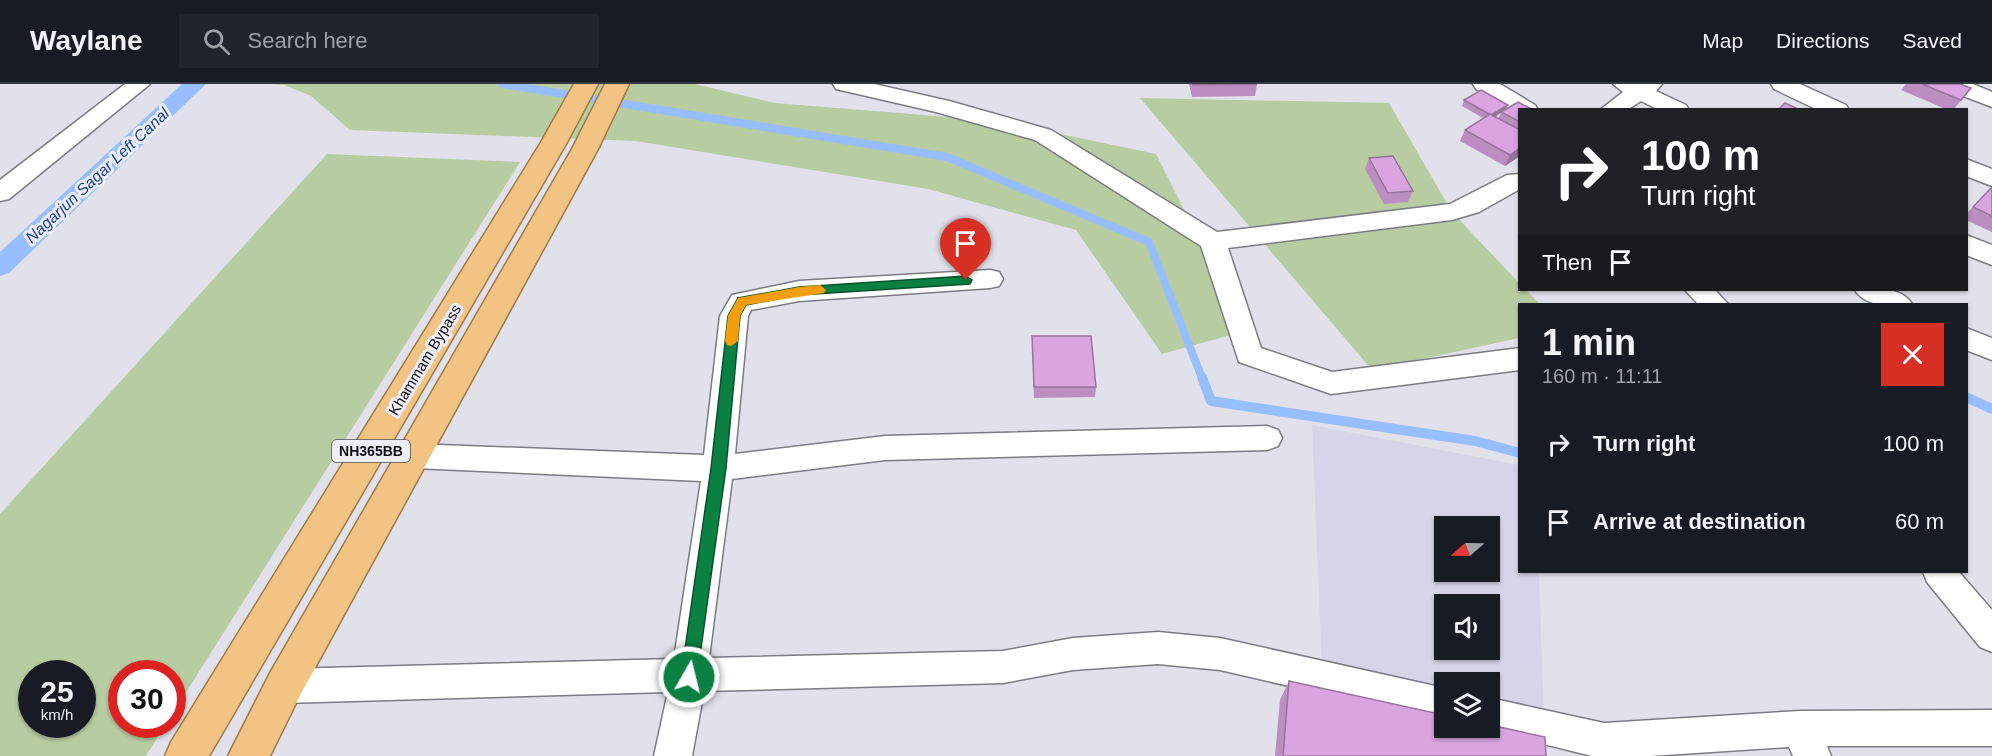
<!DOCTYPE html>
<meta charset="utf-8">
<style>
body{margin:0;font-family:Helvetica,sans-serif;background:#20242c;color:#f1f3f6;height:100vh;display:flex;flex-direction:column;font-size:22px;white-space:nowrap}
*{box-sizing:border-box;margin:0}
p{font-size:20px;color:#9ea1a6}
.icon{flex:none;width:33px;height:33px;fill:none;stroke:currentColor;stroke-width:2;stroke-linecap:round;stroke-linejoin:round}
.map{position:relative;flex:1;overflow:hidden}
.panel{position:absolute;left:1518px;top:219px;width:450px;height:270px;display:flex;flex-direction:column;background:#171b24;border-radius:0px;box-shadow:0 2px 4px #0004}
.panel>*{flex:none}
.top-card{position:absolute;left:1518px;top:24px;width:450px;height:183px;border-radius:0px;box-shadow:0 2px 4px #0004;background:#202124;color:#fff;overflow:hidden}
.needle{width:39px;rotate:250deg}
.tools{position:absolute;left:1434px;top:432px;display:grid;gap:12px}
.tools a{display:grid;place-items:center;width:66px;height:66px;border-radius:0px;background:#171b24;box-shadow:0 2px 4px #0004;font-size:30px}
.speed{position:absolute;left:18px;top:576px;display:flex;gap:12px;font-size:30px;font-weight:700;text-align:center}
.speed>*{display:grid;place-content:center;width:78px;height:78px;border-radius:50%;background:#171b24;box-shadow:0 2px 4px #0004;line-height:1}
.speed small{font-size:15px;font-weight:400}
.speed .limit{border:9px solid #d22;background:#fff;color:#111}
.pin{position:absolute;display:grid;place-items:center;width:51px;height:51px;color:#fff;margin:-62px -26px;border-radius:50% 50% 50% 0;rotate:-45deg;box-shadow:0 0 6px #0007}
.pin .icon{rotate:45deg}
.me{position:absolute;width:66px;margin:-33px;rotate:8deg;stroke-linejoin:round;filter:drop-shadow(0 0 4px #0008)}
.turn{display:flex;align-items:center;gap:21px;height:126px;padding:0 24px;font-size:27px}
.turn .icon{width:78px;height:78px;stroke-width:2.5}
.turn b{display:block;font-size:42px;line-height:51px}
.then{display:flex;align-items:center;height:57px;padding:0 24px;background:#0003;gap:12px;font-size:22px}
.round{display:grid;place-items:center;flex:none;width:63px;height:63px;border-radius:0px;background:#20242c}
.overview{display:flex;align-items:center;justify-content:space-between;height:102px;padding:0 24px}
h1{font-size:36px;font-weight:700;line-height:45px}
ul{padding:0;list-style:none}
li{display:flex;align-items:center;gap:18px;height:78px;padding:0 24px}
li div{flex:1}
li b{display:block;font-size:22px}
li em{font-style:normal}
header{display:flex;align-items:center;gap:36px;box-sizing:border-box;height:84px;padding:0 30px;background:#171b24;border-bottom:2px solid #363941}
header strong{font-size:28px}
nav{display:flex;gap:33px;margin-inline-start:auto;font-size:21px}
.search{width:420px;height:54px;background:#20242c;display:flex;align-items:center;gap:15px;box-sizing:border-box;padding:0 21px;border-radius:0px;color:#9ea1a6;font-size:22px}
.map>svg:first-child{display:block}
.built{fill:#d5d5e7;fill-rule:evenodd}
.green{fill:#b8cca1;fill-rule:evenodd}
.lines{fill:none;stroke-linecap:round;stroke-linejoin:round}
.stream-far1{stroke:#97befe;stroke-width:8}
.stream{stroke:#97befe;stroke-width:10}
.canal{fill:#97befe;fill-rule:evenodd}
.minor-casing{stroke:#7b7b84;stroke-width:3}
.trunk-casing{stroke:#a07a46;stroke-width:3}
.minor{fill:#fff;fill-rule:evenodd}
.trunk{fill:#f2c382;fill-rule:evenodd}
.wall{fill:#bb8dc0;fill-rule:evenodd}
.shaded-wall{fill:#98739c}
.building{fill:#d9a4df;stroke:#98739c;stroke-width:1.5}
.route{fill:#0b8043;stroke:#07532c;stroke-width:1.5}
.slow{fill:#f59e0b}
.labels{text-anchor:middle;stroke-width:6;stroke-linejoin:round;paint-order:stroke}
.shield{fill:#eeeef9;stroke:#515157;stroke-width:1.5}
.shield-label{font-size:14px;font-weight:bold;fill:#0e0e11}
.street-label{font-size:15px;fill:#0e0e11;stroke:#eeeef9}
.water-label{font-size:16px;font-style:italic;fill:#18448d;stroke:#eeeef9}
</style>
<header>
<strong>Waylane</strong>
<div class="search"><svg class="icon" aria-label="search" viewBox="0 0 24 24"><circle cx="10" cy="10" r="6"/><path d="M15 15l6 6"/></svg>Search here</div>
<nav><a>Map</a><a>Directions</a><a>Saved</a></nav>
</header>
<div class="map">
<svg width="1992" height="672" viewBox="0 0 1992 672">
<rect width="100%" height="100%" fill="#e1e1eb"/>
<path class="built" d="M 1312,341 L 1519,381 L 1520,488 L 1539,488 L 1544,641 L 1490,632 L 1490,598 L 1444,598 L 1444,625 L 1323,606 ZM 1444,442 L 1490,442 L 1490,488 L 1444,488 ZM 1444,520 L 1490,520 L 1490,566 L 1444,566 Z"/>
<g class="green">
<path d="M 272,0 L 695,0 L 775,19 L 998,37 L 1156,70 L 1245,247 L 1162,270 L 1076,146 L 928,105 L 636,57 L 350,46 L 311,12 L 284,1 Z"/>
<path d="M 1140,14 L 1389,19 L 1452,128 L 1519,199 L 1520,206 L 1526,206 L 1540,220 L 1520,220 L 1519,254 L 1372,286 Z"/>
<path d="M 327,70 L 520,78 L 173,629 L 172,590 L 122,590 L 122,640 L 165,641 L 146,672 L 0,672 L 0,430 ZM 32,590 L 82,590 L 82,640 L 32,640 Z"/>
</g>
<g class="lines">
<path class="stream-far1" d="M 503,0 L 947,73 L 1149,158 L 1202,294"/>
<g class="stream">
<path d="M 1202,293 L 1211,317 L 1475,357 L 1520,369"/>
<path d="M 1966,313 L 1992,325"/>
</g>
<path class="canal" d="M 182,0 L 206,0 L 9,189 L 0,192 L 0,168 Z"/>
<g class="minor-casing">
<g id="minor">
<path d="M 125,0 L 150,0 L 9,115 L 0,117 L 0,96 Z"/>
<path d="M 833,0 L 874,0 L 949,17 L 1051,46 L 1217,148 L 1450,120 L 1507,91 L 1520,90 L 1520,105 L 1479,128 L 1452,136 L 1228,164 L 1261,264 L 1332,288 L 1520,264 L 1520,286 L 1331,310 L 1239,278 L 1201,162 L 1035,56 L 936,28 L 836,5 Z"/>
<path d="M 1473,0 L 1500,0 L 1535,21 L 1538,26 L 1520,26 L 1519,31 L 1476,5 Z"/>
<path d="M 1613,0 L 1662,0 L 1656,7 L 1686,21 L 1689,26 L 1659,26 L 1641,17 L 1627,26 L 1600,26 L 1623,8 Z"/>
<path d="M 1771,0 L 1800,0 L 1846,21 L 1849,26 L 1818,26 L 1774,5 Z"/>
<path d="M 1942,0 L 1973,0 L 1992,8 L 1992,23 L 1945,5 Z"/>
<path d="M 1966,75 L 1992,85 L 1992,102 L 1966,92 Z"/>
<path d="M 1966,151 L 1992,161 L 1992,181 L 1966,171 Z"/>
<path d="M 990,186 L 999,188 L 1003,195 L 999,202 L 990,204 L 799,217 L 751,226 L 748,232 L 735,370 L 885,352 L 1267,342 L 1278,346 L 1282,354 L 1278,362 L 1267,366 L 885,376 L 732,395 L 709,574 L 1003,567 L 1073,554 L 1158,548 L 1220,554 L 1444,604 L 1444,638 L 1220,586 L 1158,580 L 1073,586 L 1003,599 L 704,607 L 692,672 L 654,672 L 668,608 L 284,619 L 271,614 L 266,602 L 271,590 L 284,585 L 674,575 L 701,397 L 414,384 L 403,381 L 399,372 L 403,363 L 414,360 L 704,371 L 720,232 L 732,211 L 799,197 Z"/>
<path d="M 1685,206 L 1715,206 L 1728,220 L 1698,220 Z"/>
<path d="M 1855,206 C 1874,204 1901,202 1912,220 C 1893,222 1866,224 1855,206 Z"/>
<path d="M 1966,244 L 1992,254 L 1992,276 L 1966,266 Z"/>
<path d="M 1923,488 L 1959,488 L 1992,526 L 1992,568 L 1980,563 L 1927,498 Z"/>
<path d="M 1490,614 L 1604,639 L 1800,627 L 1992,626 L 1992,662 L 1827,662 L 1831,672 L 1793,672 L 1789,663 L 1650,672 L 1592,672 L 1478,644 L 1490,644 Z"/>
</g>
</g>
<g class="trunk-casing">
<g id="trunk">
<path d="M 574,0 L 598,0 L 566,60 L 209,672 L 165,672 L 171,658 L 540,60 Z"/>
<path d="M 605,0 L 629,0 L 598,65 L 298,615 L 270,672 L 228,672 L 270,589 L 572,65 Z"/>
</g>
</g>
<use href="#minor" class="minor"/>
<use href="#trunk" class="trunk"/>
</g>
<g class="wall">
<path d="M 1189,0 L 1257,0 L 1255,12 L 1192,13 Z"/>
<path d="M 1906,0 L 1960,0 L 1962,15 L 1953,26 L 1948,26 L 1901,6 Z"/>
<path d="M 1464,16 L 1506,26 L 1520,26 L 1520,72 L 1505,82 L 1460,57 L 1465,46 L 1483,34 L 1462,22 ZM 1501,29 L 1498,35 L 1495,33 Z"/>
<path d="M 1369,74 L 1413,107 L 1408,118 L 1384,120 L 1365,85 Z"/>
<path d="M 1992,104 L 1992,148 L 1966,136 L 1966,130 Z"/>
<path d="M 1032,252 L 1096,303 L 1095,313 L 1034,314 Z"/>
<path d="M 1289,597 L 1546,672 L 1275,672 L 1280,616 Z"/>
</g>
<g class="shaded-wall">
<path d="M 1508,21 L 1505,26 L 1488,37 L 1490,31 Z"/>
<path d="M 1520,64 L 1520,72 L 1505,82 L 1510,71 Z"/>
</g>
<g class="building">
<path d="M 1193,0 L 1257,0 L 1193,1 Z"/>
<path d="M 1922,0 L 1960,0 L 1971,4 L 1961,16 Z"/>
<path d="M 1481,6 L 1508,21 L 1491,31 L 1489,30 L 1464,16 Z"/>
<path d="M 1518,18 L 1533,26 L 1520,26 L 1520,38 L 1501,28 Z"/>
<path d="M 1785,19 L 1800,26 L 1778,26 Z"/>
<path d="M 1490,30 L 1520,46 L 1520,64 L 1510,71 L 1465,46 Z"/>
<path d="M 1393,72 L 1413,107 L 1388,109 L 1369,74 Z"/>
<path d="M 1991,104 L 1992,104 L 1992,132 L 1973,123 Z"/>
<path d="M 1032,252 L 1091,252 L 1096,303 L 1034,303 Z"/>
<path d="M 1289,597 L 1444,631 L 1444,644 L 1490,644 L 1490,641 L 1545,653 L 1546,672 L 1283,672 Z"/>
</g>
<path class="route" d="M 966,192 L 972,196 L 970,200 L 799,211 L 746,221 L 740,232 L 726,384 L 697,593 L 694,598 L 689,600 L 683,598 L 681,593 L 711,384 L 728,232 L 738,214 L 799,203 Z"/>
<path class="slow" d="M 820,201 L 826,206 L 824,209 L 746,221 L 740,232 L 738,257 L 731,262 L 727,261 L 725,257 L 728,232 L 738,214 L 799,203 Z"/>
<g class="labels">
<rect class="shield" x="332" y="356" width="78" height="22" rx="4.5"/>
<g class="shield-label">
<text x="371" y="372">NH365BB</text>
</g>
<g class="street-label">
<text transform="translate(425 276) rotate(-59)" y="5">Khammam Bypass</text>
</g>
<g class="water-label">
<text transform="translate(97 91) rotate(-43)" y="6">Nagarjun Sagar Left Canal</text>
</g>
</g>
</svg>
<div class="tools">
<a><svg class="needle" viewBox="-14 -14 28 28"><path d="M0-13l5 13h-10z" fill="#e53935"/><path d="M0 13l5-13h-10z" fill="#9ea1a6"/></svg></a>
<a><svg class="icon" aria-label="sound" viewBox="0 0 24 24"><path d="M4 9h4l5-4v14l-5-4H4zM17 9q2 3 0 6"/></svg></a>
<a><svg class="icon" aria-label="layers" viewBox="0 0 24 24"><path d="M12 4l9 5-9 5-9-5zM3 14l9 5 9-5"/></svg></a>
</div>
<div class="speed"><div>25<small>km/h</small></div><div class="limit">30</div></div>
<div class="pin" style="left:966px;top:196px;background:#d93025"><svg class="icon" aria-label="arrive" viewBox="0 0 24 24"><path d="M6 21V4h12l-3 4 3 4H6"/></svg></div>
<svg class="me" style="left:689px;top:593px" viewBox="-20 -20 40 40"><circle r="17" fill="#0b8043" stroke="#fff" stroke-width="3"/><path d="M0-11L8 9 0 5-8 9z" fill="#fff"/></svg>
<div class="top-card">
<div class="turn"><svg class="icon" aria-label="right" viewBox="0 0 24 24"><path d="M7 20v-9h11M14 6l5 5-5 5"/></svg><div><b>100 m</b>Turn right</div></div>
<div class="then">Then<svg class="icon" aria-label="arrive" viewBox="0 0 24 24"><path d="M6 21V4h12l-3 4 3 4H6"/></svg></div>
</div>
<section class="panel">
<div class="overview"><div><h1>1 min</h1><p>160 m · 11:11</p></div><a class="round" style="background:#d93025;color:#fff"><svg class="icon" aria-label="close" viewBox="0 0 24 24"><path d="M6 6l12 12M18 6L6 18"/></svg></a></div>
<ul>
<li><svg class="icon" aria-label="right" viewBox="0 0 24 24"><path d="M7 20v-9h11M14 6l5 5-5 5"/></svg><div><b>Turn right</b></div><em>100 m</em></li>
<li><svg class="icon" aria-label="arrive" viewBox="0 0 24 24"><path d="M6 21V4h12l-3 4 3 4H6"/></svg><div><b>Arrive at destination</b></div><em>60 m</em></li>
</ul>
</section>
</div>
